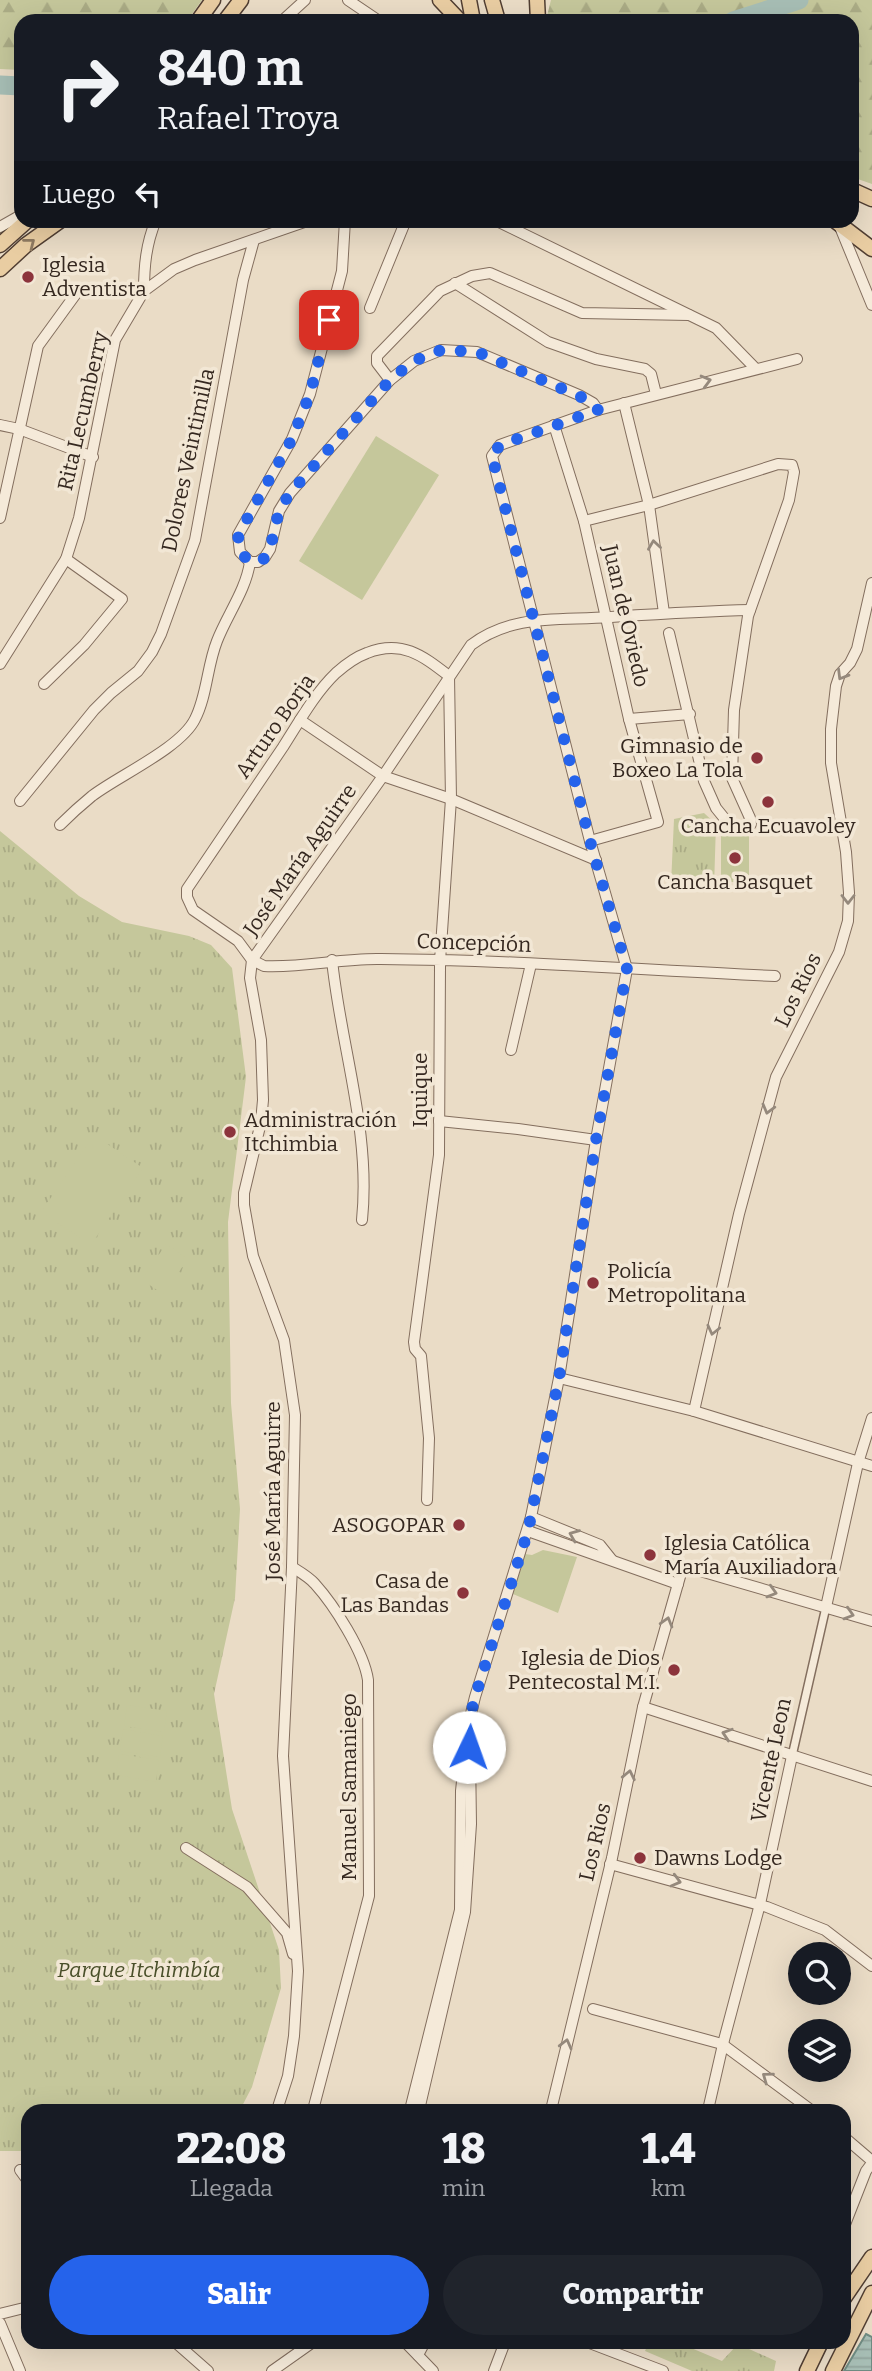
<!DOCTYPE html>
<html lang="es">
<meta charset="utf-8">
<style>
body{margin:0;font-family:Bitter,serif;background:#20242c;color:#f1f3f6;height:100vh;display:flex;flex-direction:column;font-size:26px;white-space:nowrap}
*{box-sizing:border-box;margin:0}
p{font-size:23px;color:#9ea1a6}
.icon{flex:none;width:38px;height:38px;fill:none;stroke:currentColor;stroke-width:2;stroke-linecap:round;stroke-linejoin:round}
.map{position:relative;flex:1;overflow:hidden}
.side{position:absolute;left:21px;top:2104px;width:830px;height:245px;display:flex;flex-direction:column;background:#171b24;border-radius:21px;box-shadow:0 7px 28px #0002}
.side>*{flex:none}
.hud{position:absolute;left:14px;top:14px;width:845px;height:214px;border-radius:21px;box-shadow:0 7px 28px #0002;background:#171b24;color:#f1f3f6;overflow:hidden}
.controls{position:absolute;left:788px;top:1942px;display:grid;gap:14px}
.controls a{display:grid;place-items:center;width:63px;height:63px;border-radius:50%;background:#171b24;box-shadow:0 7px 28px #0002;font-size:35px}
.pin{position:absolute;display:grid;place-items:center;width:60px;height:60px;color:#fff;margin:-30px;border-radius:14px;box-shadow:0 4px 10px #0006}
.me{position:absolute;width:77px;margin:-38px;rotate:3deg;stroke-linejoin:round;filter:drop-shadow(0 0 5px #0008)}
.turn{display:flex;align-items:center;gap:24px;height:147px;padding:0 28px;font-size:32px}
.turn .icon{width:91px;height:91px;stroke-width:2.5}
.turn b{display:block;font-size:49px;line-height:60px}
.then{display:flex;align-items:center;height:66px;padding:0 28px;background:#0003;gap:14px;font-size:26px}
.eta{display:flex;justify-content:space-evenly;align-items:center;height:119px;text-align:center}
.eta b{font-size:42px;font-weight:800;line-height:49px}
.cta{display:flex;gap:14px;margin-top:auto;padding:14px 28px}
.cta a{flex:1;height:80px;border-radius:42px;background:#2563eb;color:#fff;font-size:28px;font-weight:800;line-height:80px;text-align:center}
.cta a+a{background:#20242c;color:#f1f3f6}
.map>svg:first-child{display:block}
.forest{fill:url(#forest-firs)}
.park{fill:url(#park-tufts)}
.garden{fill:#c5c79b}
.water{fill:url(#water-rules);stroke:#6f8b82;stroke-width:2}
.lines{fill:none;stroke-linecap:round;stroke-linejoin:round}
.river{stroke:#a7beb5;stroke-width:19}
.pedestrian-casing{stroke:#836e5e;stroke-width:10}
.minor-casing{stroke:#836e5e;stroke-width:12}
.primary-casing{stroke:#513e32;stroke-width:17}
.pedestrian{stroke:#f5ead9;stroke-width:7}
.minor{stroke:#f5ead9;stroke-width:10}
.primary{stroke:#e9cda2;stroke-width:14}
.oneway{stroke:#8f7a61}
.oneway2{stroke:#95897c}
.route{stroke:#2563eb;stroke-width:12;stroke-dasharray:0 21.6}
.poi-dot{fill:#8c343c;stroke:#f2e7d5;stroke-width:2.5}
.labels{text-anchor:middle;stroke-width:7;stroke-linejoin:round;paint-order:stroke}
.poi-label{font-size:21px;fill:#352820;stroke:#f2e7d5;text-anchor:start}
.street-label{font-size:21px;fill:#352820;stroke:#f2e7d5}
.park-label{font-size:21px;font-style:italic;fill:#494f29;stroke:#f2e7d5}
</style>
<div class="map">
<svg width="872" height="2371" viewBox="0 0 872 2371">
<defs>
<pattern id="forest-firs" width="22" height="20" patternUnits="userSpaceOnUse" patternTransform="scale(1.75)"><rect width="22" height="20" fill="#c5c79b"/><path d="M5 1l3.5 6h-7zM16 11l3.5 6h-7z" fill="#aaab85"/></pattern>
<pattern id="park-tufts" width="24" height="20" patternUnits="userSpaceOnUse" patternTransform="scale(1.75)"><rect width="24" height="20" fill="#c5c79b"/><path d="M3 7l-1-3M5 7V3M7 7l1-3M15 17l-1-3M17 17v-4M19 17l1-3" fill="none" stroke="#aaab85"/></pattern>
<pattern id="water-rules" width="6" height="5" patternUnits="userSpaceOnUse" patternTransform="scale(1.75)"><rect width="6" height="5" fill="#a7beb5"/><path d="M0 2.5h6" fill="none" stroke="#90a39b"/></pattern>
</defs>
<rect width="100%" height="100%" fill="#eadcc6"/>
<g class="forest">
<path d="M 0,0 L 202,0 L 187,21 L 21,21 L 21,70 L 0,69 Z"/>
<path d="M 551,0 L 872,0 L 872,184 L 852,177 L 852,21 L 549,21 L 547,16 Z"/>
</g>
<g class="park">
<path d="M 704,813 L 716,824 L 714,887 L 671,884 L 674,819 Z"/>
<path d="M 0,831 L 79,896 L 122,922 L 189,936 L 211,945 L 232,968 L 246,1077 L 228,1222 L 231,1403 L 240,1509 L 235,1598 L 214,1694 L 232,1809 L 279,1950 L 281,1988 L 252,2087 L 240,2110 L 28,2110 L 28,2151 L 0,2151 Z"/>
<path d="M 649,2342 L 677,2342 L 722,2361 L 738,2344 L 776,2361 L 774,2371 L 692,2371 L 645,2351 Z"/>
</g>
<g class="garden">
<path d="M 376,436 L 439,475 L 362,600 L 299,561 Z"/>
<rect x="721" y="834" width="28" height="48"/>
<path d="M 94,1135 L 143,1168 L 91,1245 L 41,1212 Z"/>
<path d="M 166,1244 L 188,1259 L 163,1294 L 142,1280 Z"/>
<path d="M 543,1550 L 577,1557 L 558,1613 L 513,1594 L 525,1554 L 532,1555 Z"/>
<path d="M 127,1705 L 167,1711 L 164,1732 L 124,1726 Z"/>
<path d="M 123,1729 L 163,1736 L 160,1757 L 120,1751 Z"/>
<path d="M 119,1754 L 159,1760 L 156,1782 L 116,1775 Z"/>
</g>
<path class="water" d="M 866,2334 L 872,2337 L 872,2371 L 844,2371 Z"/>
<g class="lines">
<g class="river">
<path d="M 733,21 L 799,0"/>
<path d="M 0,85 L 21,86"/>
</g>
<g class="pedestrian-casing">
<path id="pedestrian" d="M 792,1756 L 826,1607"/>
</g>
<g class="minor-casing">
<g id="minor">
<path d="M 348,0 L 379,21"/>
<path d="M 282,21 L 305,0"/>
<path d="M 495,220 L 716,328 L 755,368"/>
<path d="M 0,227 L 21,215"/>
<path d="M 840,227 L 872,305"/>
<path d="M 455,283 L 548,342 L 596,359 L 645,369 L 651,374 L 656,394"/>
<path d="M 144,291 C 144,266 146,244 156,220"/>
<path d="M 370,308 L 406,220"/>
<path d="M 390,380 L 377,363 L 377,356 L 440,291 L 472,276 L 490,273 L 582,313 L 689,315"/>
<path d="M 624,403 L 649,505 L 664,613"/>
<path d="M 0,425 L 19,429 L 93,457"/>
<path d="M 554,425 L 584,521 L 629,719 L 658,822 L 590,841"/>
<path d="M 0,518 L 38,346 L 78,291"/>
<path d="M 584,521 L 649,505 L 778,464 L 792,465 L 794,472 L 789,500 L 748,616 L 734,710 L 732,778 L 750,818 L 751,824 L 747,830 L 733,829 L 716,808 L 704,781 L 669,633"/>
<path d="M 250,562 L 258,562 L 265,557 L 270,549 L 279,511 L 290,493 L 390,380 L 414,361 L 441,350 L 477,352 L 579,395 L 593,403 L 598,410"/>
<path d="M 250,562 L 240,552 L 238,535 L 292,439 L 310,394 L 342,271 L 345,220"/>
<path d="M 0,664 L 66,559 L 79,518 L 115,340 L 144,291 L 174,269 L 195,260 L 310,220"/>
<path d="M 44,684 L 84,645 L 122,599 L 66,559"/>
<path d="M 629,719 L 690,714"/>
<path d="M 300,720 L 383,776 L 451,799 L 596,860"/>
<path d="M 20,801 L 94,710 L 111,693 L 138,671 L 152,652 L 161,634 L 195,540 L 243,280 L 254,240"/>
<path d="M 60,825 C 70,815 81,805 92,796 C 118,776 181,748 195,719 C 207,696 207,666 217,641 C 227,615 246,590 250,562"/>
<path d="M 332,960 C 341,1048 371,1131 362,1220"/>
<path d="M 511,1050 L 531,964"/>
<path d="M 439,1121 L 518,1129 L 596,1140"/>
<path d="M 559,1378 L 694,1411 L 872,1466"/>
<path d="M 694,1411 L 739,1214 L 776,1077 L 839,952 L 848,921 L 849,893 L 846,852 L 831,763 L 831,729 L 836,686 L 840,674 L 850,663 L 857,649 L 872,583"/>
<path d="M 427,1500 L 429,1438 L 421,1356 L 415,1349 L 414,1342 L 439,1155 L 440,966 L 440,961 L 451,799 L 449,676 C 423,656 402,639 367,653 C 356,657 345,665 336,673 C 315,693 299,722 283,747 C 251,794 219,841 187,889 L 187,897 L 193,910 L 238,941 L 252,960 L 264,966 C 303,968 342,958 381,959 C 512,960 644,970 775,976"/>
<path d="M 531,1517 L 600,1545 L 612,1560"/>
<path d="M 528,1531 L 678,1584"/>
<path d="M 292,1567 C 300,1572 309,1577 315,1584 C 334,1605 364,1652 368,1680 L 369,1896 L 313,2110"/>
<path d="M 826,1607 L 858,1463 L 872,1418"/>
<path d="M 643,1707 L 872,1781"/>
<path d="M 186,1848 L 247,1887 L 287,1933 L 293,1954"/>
<path d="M 610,1864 L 767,1907 L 825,1930 L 872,1966"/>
<path d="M 593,2009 L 722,2044 L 811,2110"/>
<path d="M 277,2110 L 288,2076 L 294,2036 L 298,1971 L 283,1756 L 292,1567 L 295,1415 L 284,1340 L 253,1256 L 244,1205 L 244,1193 L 261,1122 L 263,1100 L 261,1040 L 250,978 L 252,960 L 383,776 L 471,645 C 513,613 561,621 610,617 C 657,614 703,611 750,610"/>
<path d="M 410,2110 L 460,1910 L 461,1791 L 468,1726 L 475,1697 L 531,1517 L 559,1378 L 596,1140 L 627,969 L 590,841 L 492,456 L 500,445 L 598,410 L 797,359"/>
<path d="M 419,2110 L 465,1912 L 471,1824 L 470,1755"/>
<path d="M 551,2110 L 612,1858 L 643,1707 L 683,1566 L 872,1621"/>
<path d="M 708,2110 L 724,2040 L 760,1904 L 792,1756"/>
<path d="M 844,2137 L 872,2161"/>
<path d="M 20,2170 L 28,2181"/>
<path d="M 844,2227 L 866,2171 L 872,2163"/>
<path d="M 0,2314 L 28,2307"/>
<path d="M 0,2323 L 20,2371"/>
<path d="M 175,2342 L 208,2371"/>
<path d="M 405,2342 L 433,2371"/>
<path d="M 587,2342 L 663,2371"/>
<path d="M 418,2355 L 425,2342"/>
<path d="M 272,2371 L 313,2342"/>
<path d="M 494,2371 L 505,2342"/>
</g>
</g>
<g class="primary-casing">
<g id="primary">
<path d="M 440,0 L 460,21"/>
<path d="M 469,0 L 473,21"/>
<path d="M 492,0 L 498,21"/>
<path d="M 537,0 L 538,21"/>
<path d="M 198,21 L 213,0"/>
<path d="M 225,21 L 241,0"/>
<path d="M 852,190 L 872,199"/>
<path d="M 834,220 L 872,249"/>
<path d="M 0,245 L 28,220"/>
<path d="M 0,269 L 26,245 L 61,220"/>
<path d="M 844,2298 L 872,2257"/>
<path d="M 807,2371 L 821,2342"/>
<path d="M 833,2371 L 872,2293"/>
</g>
</g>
<use href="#pedestrian" class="pedestrian"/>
<use href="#minor" class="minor"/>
<use href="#primary" class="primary"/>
</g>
<defs><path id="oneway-chevron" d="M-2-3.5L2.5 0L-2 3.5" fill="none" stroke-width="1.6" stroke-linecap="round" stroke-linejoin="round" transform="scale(1.75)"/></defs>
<use class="oneway" href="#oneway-chevron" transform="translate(30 243) rotate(-38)"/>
<g class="oneway2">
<use href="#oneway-chevron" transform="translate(706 381) rotate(-15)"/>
<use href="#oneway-chevron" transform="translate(654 545) rotate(-98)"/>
<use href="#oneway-chevron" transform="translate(842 675) rotate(121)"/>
<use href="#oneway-chevron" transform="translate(848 899) rotate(90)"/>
<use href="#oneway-chevron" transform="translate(768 1109) rotate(105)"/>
<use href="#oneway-chevron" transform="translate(713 1330) rotate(103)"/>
<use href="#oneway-chevron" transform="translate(574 1535) rotate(-158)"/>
<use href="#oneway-chevron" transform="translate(772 1592) rotate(16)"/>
<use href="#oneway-chevron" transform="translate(849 1614) rotate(17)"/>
<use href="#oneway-chevron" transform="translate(667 1622) rotate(-74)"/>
<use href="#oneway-chevron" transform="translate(727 1734) rotate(-162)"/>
<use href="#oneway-chevron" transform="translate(629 1775) rotate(-78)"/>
<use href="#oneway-chevron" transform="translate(676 1881) rotate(15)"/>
<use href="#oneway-chevron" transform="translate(566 2044) rotate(-76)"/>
<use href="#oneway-chevron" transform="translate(767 2077) rotate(-144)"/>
</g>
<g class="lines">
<path class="route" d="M 329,320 L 310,394 L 292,439 L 238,535 L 240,552 L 250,562 L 258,562 L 265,558 L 270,549 L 279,511 L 290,493 L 390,380 L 414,361 L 441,350 L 477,352 L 579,396 L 593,403 L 598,410 L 500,445 L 492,456 L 590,841 L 627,969 L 596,1140 L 559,1378 L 528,1531 L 475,1697 L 468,1726 L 469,1747"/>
</g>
<g class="poi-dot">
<circle cx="28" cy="277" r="7"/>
<circle cx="757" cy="758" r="7"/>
<circle cx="768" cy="802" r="7"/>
<circle cx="735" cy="858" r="7"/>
<circle cx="230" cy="1132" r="7"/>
<circle cx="593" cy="1283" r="7"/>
<circle cx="459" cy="1525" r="7"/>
<circle cx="650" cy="1555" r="7"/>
<circle cx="463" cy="1593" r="7"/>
<circle cx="674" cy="1670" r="7"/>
<circle cx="640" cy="1858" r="7"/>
</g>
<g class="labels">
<g class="poi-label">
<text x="42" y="272">Iglesia<tspan x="42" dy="24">Adventista</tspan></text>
<text x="743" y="753" text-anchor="end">Gimnasio de<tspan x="743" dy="24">Boxeo La Tola</tspan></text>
<text x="768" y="833" text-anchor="middle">Cancha Ecuavoley</text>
<text x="735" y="889" text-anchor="middle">Cancha Basquet</text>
<text x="244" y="1127">Administración<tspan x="244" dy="24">Itchimbia</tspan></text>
<text x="607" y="1278">Policía<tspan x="607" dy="24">Metropolitana</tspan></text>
<text x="445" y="1532" text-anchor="end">ASOGOPAR</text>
<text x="664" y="1550">Iglesia Católica<tspan x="664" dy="24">María Auxiliadora</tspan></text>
<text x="449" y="1588" text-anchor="end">Casa de<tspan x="449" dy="24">Las Bandas</tspan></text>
<text x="660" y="1665" text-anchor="end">Iglesia de Dios<tspan x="660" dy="24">Pentecostal M.I.</tspan></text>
<text x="654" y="1865">Dawns Lodge</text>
</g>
<g class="street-label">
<text transform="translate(83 411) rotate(-77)" y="7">Rita Lecumberry</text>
<text transform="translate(188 460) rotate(-78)" y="7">Dolores Veintimilla</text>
<text transform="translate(626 616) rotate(77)" y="7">Juan de Oviedo</text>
<text transform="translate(275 726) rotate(-55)" y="7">Arturo Borja</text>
<text transform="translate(300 860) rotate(-55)" y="7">José María Aguirre</text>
<text transform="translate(474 943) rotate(2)" y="7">Concepción</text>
<text transform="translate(798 990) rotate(-64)" y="7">Los Rios</text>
<text transform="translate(420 1090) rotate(-90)" y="7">Iquique</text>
<text transform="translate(273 1491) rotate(-90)" y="7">José María Aguirre</text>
<text transform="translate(771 1760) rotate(-78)" y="7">Vicente Leon</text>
<text transform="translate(349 1787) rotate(-90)" y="7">Manuel Samaniego</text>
<text transform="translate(595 1842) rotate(-77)" y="7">Los Rios</text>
</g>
<g class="park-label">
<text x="139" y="1977">Parque Itchimbía</text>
</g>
</g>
</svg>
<div class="controls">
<a><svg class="icon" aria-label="search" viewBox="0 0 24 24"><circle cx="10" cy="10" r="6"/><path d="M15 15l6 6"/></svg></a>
<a><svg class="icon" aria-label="layers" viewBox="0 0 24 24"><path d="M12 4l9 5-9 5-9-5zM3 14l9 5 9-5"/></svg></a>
</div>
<div class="pin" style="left:329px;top:320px;background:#d93025"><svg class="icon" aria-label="arrive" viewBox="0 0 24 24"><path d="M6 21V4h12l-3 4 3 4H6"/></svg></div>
<svg class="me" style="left:469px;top:1747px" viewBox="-20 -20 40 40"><circle r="19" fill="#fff"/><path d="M0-13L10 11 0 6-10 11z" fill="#2563eb"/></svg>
<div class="hud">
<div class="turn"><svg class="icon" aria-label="right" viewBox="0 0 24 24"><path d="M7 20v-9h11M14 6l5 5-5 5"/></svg><div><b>840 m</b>Rafael Troya</div></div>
<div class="then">Luego<svg class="icon" aria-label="left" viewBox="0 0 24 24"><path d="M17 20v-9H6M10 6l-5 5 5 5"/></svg></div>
</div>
<section class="side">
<div class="eta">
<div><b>22:08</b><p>Llegada</p></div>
<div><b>18</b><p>min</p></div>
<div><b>1.4</b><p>km</p></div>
</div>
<div class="cta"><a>Salir</a><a>Compartir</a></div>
</section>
</div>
